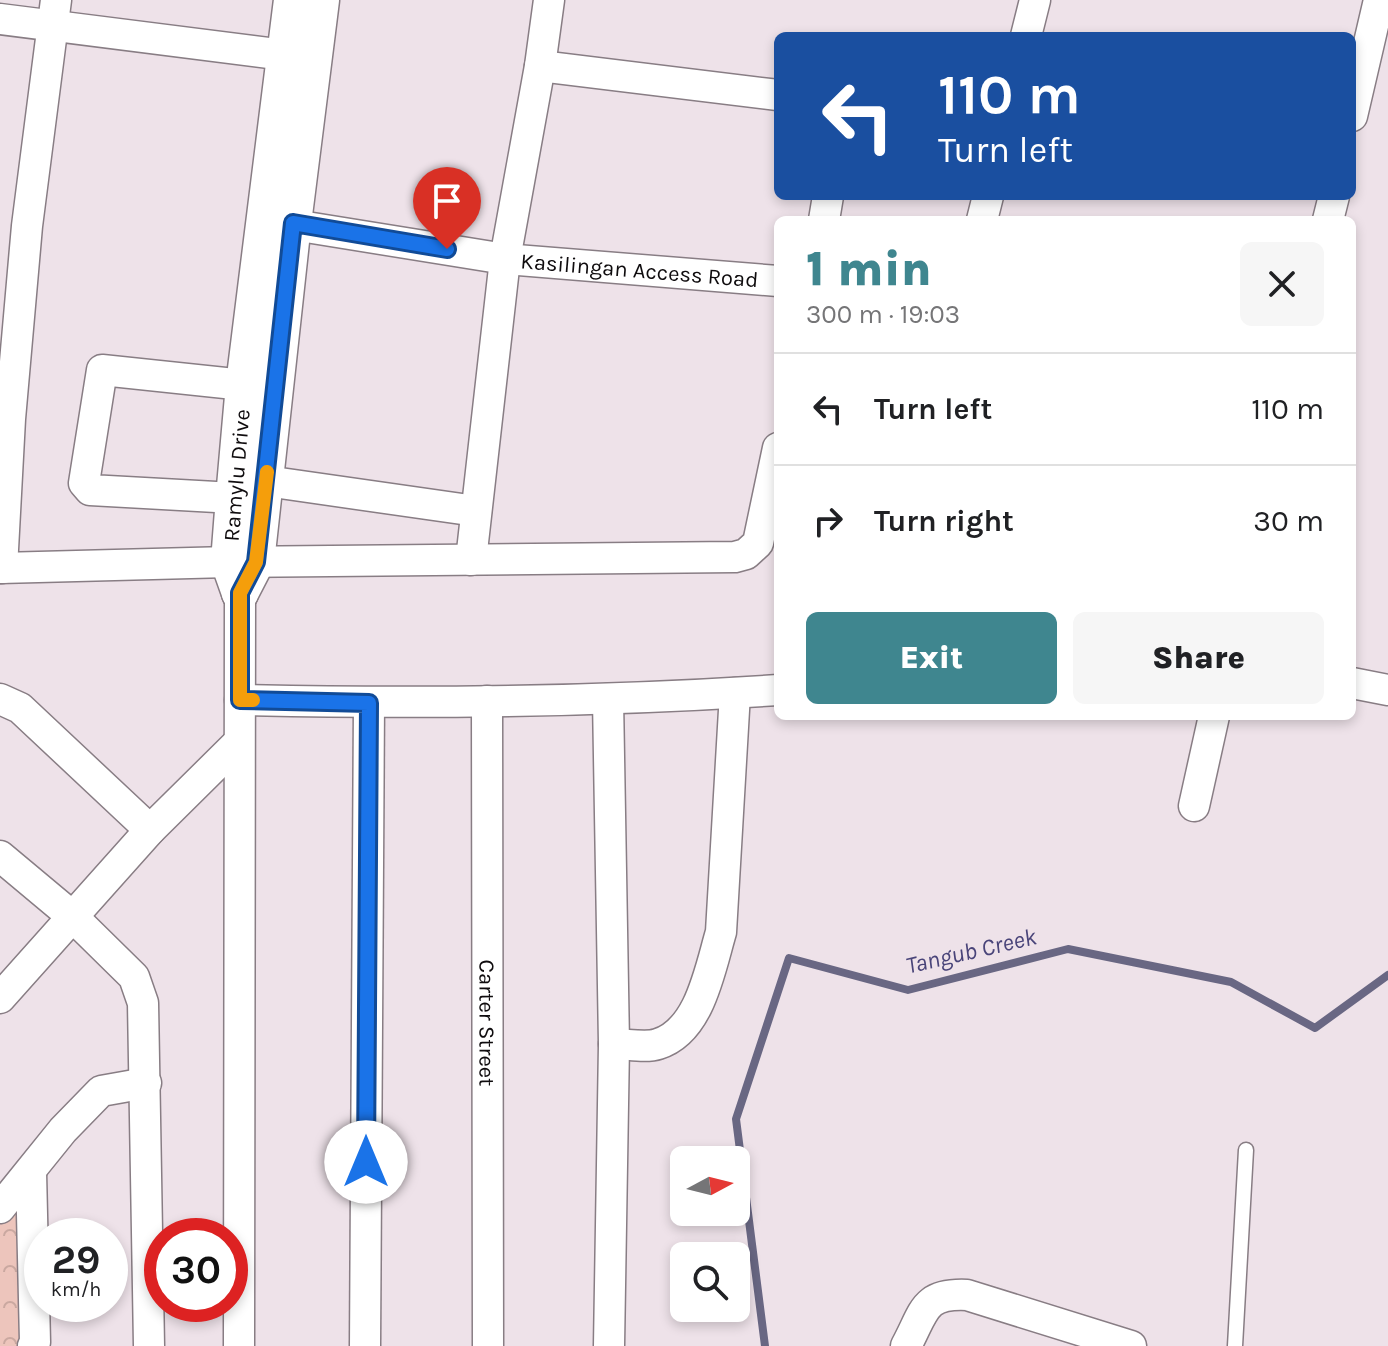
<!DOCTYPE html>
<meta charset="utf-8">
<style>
body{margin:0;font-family:Karla,sans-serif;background:#f6f6f6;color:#202124;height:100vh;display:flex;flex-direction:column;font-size:30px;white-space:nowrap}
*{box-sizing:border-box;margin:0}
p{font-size:26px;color:#757577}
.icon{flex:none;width:44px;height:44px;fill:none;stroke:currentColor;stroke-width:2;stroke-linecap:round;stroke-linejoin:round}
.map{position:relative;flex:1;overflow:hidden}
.drawer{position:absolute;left:774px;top:216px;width:582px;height:504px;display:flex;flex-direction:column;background:#fff;border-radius:12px;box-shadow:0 4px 12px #0003}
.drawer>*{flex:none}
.banner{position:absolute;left:774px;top:32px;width:582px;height:168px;border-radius:12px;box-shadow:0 4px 12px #0003;background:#1a4fa0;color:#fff;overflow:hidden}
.needle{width:52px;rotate:83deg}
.fabs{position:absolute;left:670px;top:1146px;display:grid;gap:16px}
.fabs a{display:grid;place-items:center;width:80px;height:80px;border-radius:12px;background:#fff;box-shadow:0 4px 12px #0003;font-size:40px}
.speed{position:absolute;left:24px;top:1218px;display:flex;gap:16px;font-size:40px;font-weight:700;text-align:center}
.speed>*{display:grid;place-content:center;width:104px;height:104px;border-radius:50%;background:#fff;box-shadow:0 4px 12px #0003;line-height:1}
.speed small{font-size:20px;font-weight:400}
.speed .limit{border:12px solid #d22;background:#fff;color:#111}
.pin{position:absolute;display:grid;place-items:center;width:68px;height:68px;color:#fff;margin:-82px -34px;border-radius:50% 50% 50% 0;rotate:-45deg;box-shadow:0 0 8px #0007}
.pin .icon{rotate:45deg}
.me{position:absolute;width:88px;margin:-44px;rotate:0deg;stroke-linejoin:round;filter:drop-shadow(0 0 6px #0008)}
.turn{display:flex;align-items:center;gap:28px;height:168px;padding:0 32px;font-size:36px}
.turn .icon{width:104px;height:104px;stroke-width:2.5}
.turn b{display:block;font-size:56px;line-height:68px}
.round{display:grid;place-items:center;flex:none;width:84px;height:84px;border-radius:12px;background:#f6f6f6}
.headline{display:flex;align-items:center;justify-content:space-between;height:136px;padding:0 32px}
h1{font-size:48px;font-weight:800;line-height:60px;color:#3f868f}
.button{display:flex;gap:16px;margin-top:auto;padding:16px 32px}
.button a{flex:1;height:92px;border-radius:12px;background:#3f868f;color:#fff;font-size:32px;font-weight:800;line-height:92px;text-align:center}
.button a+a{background:#f6f6f6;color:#202124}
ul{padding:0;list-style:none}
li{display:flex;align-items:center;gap:24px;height:112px;padding:0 32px;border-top:2px solid #e0e0e0}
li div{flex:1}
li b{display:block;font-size:30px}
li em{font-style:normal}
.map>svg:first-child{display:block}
.park{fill:url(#park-crowns)}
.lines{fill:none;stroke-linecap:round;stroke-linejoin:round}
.stream{stroke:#696783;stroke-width:8}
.service-casing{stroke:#887d84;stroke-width:17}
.minor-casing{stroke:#887d84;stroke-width:33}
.tertiary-casing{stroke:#887d84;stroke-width:39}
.service{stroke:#fff;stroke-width:14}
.minor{stroke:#fff;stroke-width:30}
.tertiary{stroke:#fff;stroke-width:36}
.route-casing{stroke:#114b97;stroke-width:20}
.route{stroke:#1a73e8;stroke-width:14}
.slow{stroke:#f59e0b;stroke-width:14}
.labels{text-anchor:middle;stroke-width:7;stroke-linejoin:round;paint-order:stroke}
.street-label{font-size:22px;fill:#0f0c0e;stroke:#eee2e9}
.water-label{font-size:24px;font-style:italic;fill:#494479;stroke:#eee2e9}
</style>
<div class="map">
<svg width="1388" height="1346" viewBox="0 0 1388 1346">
<defs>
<pattern id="park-crowns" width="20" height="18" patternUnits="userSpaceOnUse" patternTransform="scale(2)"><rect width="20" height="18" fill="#edc5bc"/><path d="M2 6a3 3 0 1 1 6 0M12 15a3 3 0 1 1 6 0" fill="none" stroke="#caa8a0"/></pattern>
</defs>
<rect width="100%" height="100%" fill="#eee2e9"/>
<path class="park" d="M 19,1197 L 19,1346 L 0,1346 L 0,1219 Z"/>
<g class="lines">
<path class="stream" d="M 765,1346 L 736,1119 L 789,958 L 908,990 L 1068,949 L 1231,982 L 1315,1028 L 1388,975"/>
<g class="service-casing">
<path id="service" d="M 1235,1346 L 1246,1150"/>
</g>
<g class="minor-casing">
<g id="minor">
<path d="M 0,19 L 308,58"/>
<path d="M 1026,36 L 1035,0"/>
<path d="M 540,66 L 778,95"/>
<path d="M 1352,116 L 1379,0"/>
<path d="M 824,220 L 828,196"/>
<path d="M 982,220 L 988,196"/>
<path d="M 1328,220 L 1334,196"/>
<path id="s1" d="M 269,221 L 505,259 L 778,281"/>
<path d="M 266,481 L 476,511"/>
<path d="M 234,498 L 90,490 L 84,483 L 102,370 L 244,385"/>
<path d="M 471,560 L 505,259 L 540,66 L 549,0"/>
<path d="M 0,568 L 229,562 L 735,557 L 746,554 L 758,543 L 778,448"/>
<path d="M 2,568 L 10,419 L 27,226 L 56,0"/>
<path d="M 1352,683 L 1388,690"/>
<path d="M 0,699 L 20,708 L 150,830"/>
<path d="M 608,699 L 614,1044 L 609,1346"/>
<path d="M 240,700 C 419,704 599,702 778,690"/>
<path id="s2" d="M 487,701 L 488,1346"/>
<path d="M 1194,806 L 1214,716"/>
<path d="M 0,856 L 73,917 L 134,977 L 143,1003 L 149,1346"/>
<path d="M 0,998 L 150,830 L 239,742"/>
<path d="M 614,1044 C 627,1044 646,1048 658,1044 C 700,1031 710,969 721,932 L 735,693"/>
<path d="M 31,1172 L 35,1342 L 33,1346"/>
<path d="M 0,1208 L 63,1130 L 101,1091 L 146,1083"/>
<path d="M 239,1346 L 240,593"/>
<path d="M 365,1346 L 369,703"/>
<path d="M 906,1346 C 925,1311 923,1293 967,1295 L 1131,1346"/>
</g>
</g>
<g class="tertiary-casing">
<g id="tertiary">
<path d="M 240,593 L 256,562 L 293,223 L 321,0"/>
<path id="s3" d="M 240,593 L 229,562 L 234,498 L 244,385 L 292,0"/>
</g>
</g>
<use href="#service" class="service"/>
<use href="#minor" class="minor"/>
<use href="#tertiary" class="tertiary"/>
</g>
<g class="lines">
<g class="route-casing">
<path id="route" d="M 366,1162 L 369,703 L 240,700 L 240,593 L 256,562 L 293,223 L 447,249"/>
</g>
<use href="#route" class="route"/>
<path class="slow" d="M 253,700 L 240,700 L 240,593 L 256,562 L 267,472"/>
</g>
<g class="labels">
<g class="street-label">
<text dy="8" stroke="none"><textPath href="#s1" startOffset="374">Kasilingan Access Road</textPath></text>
<text dy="8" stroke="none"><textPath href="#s3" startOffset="120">Ramylu Drive</textPath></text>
<text dy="8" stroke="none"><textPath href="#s2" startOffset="322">Carter Street</textPath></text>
</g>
<g class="water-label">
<text transform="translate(971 951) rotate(-13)" y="8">Tangub Creek</text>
</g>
</g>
</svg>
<div class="fabs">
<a><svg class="needle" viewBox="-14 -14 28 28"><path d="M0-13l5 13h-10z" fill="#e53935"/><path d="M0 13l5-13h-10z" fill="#757577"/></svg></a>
<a><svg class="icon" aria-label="search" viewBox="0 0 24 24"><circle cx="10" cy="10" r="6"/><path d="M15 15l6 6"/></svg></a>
</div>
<div class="speed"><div>29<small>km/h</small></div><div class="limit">30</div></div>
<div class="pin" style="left:447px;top:249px;background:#d93025"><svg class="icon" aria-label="arrive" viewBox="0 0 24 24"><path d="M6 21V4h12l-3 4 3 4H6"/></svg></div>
<svg class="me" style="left:366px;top:1162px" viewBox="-20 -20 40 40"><circle r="19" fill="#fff"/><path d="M0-13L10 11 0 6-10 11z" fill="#1a73e8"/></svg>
<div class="banner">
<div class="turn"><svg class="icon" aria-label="left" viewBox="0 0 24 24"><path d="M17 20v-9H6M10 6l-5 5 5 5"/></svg><div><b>110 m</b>Turn left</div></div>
</div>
<section class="drawer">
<div class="headline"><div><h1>1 min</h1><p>300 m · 19:03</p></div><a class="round"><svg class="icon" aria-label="close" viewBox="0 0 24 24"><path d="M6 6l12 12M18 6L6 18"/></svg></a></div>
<ul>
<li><svg class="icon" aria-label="left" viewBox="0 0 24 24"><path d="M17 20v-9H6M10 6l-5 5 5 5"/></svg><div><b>Turn left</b></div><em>110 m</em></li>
<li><svg class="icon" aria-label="right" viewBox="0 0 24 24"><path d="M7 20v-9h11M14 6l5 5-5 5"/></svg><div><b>Turn right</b></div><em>30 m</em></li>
</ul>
<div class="button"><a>Exit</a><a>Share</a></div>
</section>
</div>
